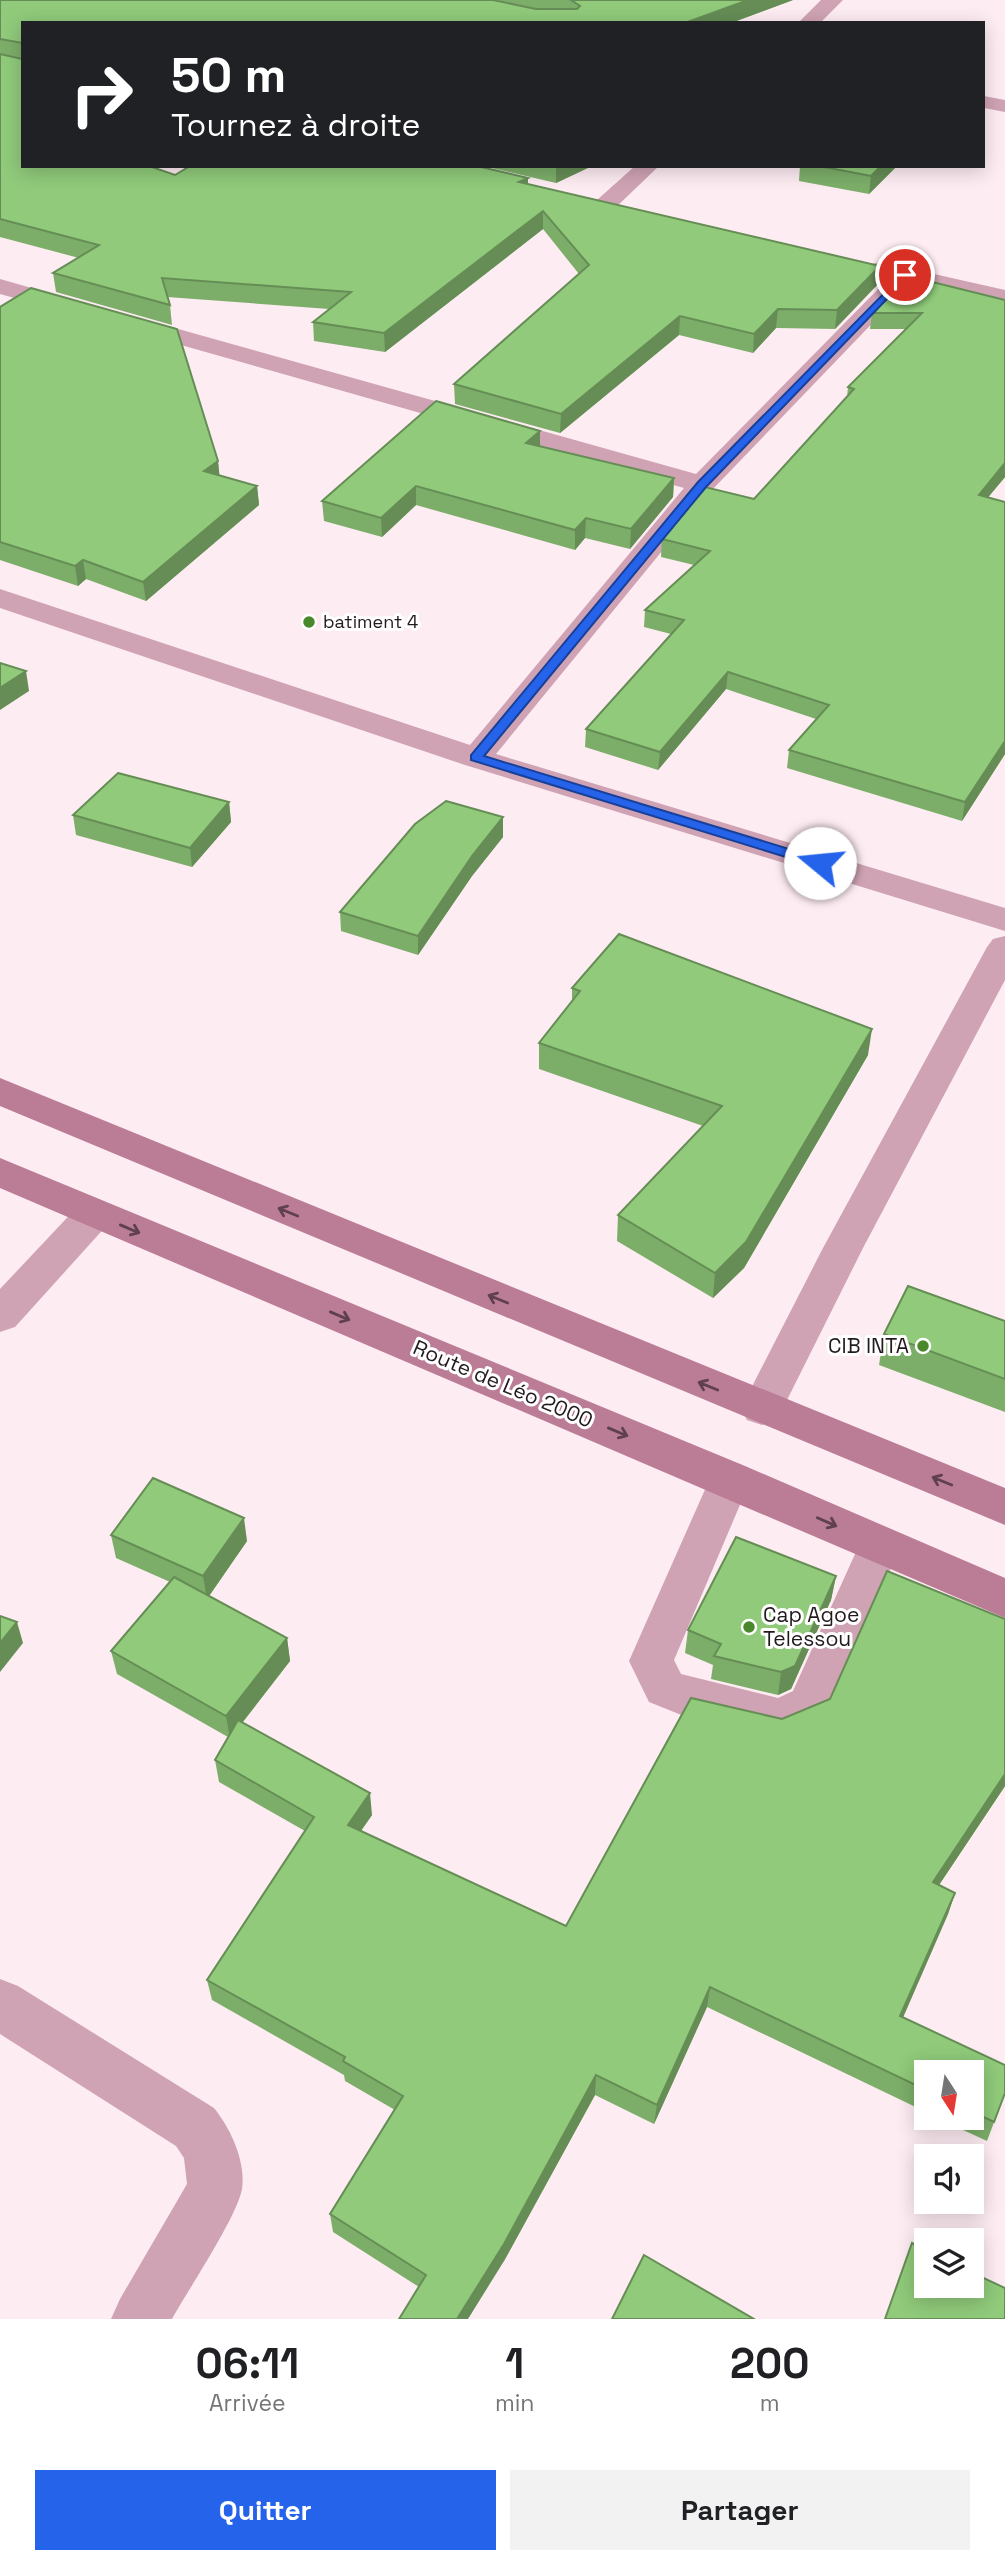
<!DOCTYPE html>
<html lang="fr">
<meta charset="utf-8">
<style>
body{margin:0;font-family:"Space Grotesk",sans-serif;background:#f2f2f2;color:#202124;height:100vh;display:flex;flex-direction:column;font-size:26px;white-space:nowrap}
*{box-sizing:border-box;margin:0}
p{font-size:23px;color:#757577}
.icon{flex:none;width:38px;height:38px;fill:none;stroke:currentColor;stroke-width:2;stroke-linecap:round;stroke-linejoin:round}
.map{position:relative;height:2319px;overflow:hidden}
.details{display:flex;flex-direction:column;background:#fff;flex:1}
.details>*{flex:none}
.guide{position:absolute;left:21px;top:21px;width:964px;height:147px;border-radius:0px;box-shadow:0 4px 18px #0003;background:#202124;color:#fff;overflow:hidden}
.needle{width:46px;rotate:168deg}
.tools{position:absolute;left:914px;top:2060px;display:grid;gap:14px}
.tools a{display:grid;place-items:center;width:70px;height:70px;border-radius:0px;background:#fff;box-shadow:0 4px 18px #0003;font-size:35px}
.pin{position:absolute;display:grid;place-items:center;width:60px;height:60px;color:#fff;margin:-30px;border:4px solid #fff;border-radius:50%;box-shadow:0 2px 7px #0007}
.me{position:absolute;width:77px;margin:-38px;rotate:287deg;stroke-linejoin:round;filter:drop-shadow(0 0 5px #0008)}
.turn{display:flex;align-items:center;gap:24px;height:147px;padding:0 35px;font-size:32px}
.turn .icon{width:91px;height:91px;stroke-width:2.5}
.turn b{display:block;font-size:49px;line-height:60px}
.eta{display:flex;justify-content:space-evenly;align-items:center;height:119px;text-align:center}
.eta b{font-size:42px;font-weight:600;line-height:49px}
.primary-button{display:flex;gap:14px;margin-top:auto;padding:14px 35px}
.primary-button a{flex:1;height:80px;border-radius:0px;background:#2563eb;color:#fff;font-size:28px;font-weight:600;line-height:80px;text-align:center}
.primary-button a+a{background:#f2f2f2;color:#202124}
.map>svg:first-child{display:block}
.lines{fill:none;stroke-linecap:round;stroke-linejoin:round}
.lane{fill:#cfa3b4;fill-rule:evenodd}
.street{fill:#cfa3b4;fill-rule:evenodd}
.secondary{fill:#bb7c96;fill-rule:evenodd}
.wall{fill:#7cae69}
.shaded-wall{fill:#658d55}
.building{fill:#90ca7a;stroke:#658d55;stroke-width:2}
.oneway{stroke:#5f414d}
.route{fill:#2563eb;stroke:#184099;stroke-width:2}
.poi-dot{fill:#49892b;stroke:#fff;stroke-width:2.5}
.labels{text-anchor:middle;stroke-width:6;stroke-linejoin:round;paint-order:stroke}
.far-poi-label{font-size:18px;fill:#221a1d;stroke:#fff;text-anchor:start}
.poi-label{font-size:21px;fill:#221a1d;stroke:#fff;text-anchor:end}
.street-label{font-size:21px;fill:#221a1d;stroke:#fff}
</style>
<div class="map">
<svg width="1005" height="2319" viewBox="0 0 1005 2319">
<rect width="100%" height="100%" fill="#feecf3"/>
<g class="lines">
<path class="lane" d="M 730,1462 L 745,1467 L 751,1479 L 674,1660 L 681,1674 L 778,1698 L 793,1691 L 865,1532 L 880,1527 L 895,1532 L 901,1545 L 825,1719 L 779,1738 L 684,1716 L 649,1702 L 629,1661 L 715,1467 Z"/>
<g class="street">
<path d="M 821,0 L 843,0 L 820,23 L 798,23 Z"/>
<path d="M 984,96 L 1005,100 L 1005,112 L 984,108 Z"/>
<path d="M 635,166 L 659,166 L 613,210 L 597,210 L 593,205 L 597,200 Z"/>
<path d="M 881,262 L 1005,290 L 1005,304 L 911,283 L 712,490 L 496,754 L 1005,908 L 1005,931 L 465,765 L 0,608 L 0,589 L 470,745 L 684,488 L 121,328 L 118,323 L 121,318 L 139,318 L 696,474 L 889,278 L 872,274 L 869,269 L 872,264 Z"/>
<path d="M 0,279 L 81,302 L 84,307 L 81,312 L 72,314 L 0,294 Z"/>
<path d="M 1005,936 L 1005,980 L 863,1248 L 777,1420 L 762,1425 L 747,1420 L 741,1408 L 823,1248 L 987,947 L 993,939 Z"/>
<path d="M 94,1200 L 108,1204 L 114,1214 L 108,1224 L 15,1327 L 0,1332 L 0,1289 L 80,1204 Z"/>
<path d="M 0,1979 L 18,1986 L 214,2108 C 231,2129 246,2162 242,2189 C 237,2217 188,2290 172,2319 L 111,2319 L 120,2299 L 187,2184 L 184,2158 L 176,2146 L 0,2034 Z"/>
</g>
<g class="secondary">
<path d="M 0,1078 L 1005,1488 L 1005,1525 L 0,1106 Z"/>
<path d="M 0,1158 L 745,1466 L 1005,1578 L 1005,1618 L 0,1188 Z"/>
</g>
</g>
<g class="wall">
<path d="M 0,0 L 539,9 L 496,0 L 793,0 L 731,23 L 23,23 L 23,166 L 175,175 L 528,185 L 880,266 L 877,285 L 835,329 L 776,328 L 753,353 L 679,335 L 560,433 L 455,404 L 454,384 L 579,274 L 543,229 L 385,352 L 314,341 L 313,322 L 329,309 L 167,297 L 170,305 L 172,325 L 56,292 L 53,273 L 79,258 L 0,237 Z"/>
<path d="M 483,166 L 592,166 L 556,183 Z"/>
<path d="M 800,166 L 897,166 L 869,194 L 799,181 Z"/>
<path d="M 1005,300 L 1005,477 L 988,497 L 1005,502 L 1005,754 L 962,821 L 787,768 L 789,750 L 816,719 L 726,689 L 658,770 L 585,747 L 586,729 L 671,634 L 644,627 L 645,610 L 694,565 L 661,557 L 662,539 L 754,499 L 847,397 L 848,387 L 906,329 L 870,329 L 872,313 Z"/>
<path d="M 0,307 L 218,461 L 219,475 L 257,486 L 259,505 L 146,601 L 86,579 L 78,586 L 0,560 Z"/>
<path d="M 540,431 L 540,446 L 674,478 L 673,497 L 630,549 L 585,538 L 575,550 L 416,505 L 382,537 L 324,521 L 322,501 Z"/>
<path d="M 229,802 L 231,822 L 192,867 L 76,835 L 73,815 Z"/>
<path d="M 503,837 L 472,876 L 418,955 L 341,931 L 340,912 Z"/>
<path d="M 572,988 L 868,1055 L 744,1268 L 713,1298 L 617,1241 L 618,1215 L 703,1126 L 539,1069 L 539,1043 L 572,1001 Z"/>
<path d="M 1005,1321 L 1005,1412 L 879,1365 L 884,1334 Z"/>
<path d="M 111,1535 L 247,1541 L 209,1596 L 287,1638 L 290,1661 L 243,1722 L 372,1815 L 361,1831 L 566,1926 L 782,1719 L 830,1699 L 1005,1619 L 1005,1786 L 939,1885 L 955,1893 L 948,1914 L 903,2017 L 1005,2093 L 987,2141 L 937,2118 L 971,2118 L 971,2072 L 926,2072 L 926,2112 L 707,2007 L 654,2124 L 595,2095 L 504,2261 L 419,2287 L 333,2232 L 330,2214 L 395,2110 L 345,2081 L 344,2075 L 212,2000 L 207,1980 L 305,1831 L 219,1782 L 215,1760 L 228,1737 L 117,1674 L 111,1651 L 170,1582 L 116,1558 Z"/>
<path d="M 836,1576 L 831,1600 L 791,1689 L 778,1695 L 711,1679 L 713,1665 L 685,1653 L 688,1630 Z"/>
</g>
<g class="shaded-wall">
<path d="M 748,0 L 793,0 L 731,23 L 685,23 Z"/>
<path d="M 556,166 L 592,166 L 556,183 Z"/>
<path d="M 881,166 L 897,166 L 869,194 L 871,176 Z"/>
<path d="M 528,178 L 528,196 L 519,182 Z"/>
<path d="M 543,211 L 543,229 L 385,352 L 384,333 Z"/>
<path d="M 880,266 L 877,285 L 835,329 L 837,310 Z"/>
<path d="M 778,309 L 776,328 L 753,353 L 754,334 Z"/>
<path d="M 680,316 L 679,335 L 560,433 L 561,414 Z"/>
<path d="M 540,431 L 540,450 L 526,443 Z"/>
<path d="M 218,461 L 220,480 L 204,471 Z"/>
<path d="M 1005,463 L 1005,477 L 976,512 L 979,495 Z"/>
<path d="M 674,478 L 673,497 L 630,549 L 631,529 Z"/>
<path d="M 257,486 L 259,505 L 146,601 L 143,582 Z"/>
<path d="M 416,486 L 416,505 L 382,537 L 381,518 Z"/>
<path d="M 586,518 L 585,538 L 575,550 L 575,530 Z"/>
<path d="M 83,560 L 86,579 L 78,586 L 75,566 Z"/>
<path d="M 26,671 L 29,691 L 0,710 L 0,688 Z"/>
<path d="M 728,672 L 726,689 L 658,770 L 660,752 Z"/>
<path d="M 1005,741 L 1005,754 L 962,821 L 965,802 Z"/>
<path d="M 229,802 L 231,822 L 192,867 L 190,848 Z"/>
<path d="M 503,817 L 503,837 L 472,876 L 418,955 L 418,936 L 472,856 Z"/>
<path d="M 872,1029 L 868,1055 L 744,1268 L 713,1298 L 715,1273 Z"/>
<path d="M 244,1518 L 247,1541 L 207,1599 L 203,1576 Z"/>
<path d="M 836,1576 L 831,1600 L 791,1689 L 778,1695 L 781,1672 Z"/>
<path d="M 17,1622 L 23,1643 L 0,1672 L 0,1643 Z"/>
<path d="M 287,1638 L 290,1661 L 230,1738 L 226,1716 Z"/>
<path d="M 1005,1774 L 1005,1786 L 927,1903 L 933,1882 Z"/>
<path d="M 370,1793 L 372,1815 L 350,1846 L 348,1825 Z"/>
<path d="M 955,1893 L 948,1914 L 895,2036 L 900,2016 Z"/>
<path d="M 710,1987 L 707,2007 L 654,2124 L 657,2105 Z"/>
<path d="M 596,2075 L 595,2095 L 504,2261 L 468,2319 L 457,2319 Z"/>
</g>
<g class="building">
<path d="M 0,0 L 493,0 L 536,9 L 577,9 L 580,6 L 571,0 L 748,0 L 685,23 L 23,23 L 23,166 L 149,166 L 175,175 L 190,166 L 477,166 L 528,178 L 519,182 L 880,266 L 837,310 L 778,309 L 754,334 L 680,316 L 561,414 L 454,384 L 589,265 L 543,211 L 384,333 L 313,322 L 351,292 L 162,278 L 170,305 L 53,273 L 99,245 L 0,219 L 0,54 L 22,59 L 23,43 L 0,39 Z"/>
<path d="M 819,166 L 881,166 L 871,176 Z"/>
<path d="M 908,276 L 1005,300 L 1005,463 L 979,495 L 1005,502 L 1005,741 L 965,802 L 789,750 L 829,705 L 728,672 L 660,752 L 586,729 L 684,620 L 645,610 L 710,551 L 662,539 L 705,487 L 754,499 L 854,389 L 848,387 L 922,313 L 872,313 Z"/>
<path d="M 31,288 L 177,329 L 218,461 L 204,471 L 257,486 L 143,582 L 83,560 L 75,566 L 0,542 L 0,307 Z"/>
<path d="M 436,401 L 540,431 L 526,443 L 674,478 L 631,529 L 586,518 L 575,530 L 416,486 L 381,518 L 322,501 Z"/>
<path d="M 0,663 L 26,671 L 0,688 Z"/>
<path d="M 118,773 L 229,802 L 190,848 L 73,815 Z"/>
<path d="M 446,801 L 503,817 L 472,856 L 418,936 L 340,912 L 415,824 Z"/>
<path d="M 619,934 L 872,1029 L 746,1242 L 715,1273 L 618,1215 L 722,1106 L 539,1043 L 580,991 L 572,988 Z"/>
<path d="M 908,1286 L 1005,1321 L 1005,1379 L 884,1334 Z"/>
<path d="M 153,1478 L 244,1518 L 203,1576 L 111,1535 Z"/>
<path d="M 736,1537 L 836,1576 L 795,1666 L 781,1672 L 714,1656 L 721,1644 L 688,1630 Z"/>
<path d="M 887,1571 L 1005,1619 L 1005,1774 L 933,1882 L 955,1893 L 900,2016 L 1005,2065 L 1005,2093 L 994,2122 L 971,2111 L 971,2072 L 926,2072 L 926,2090 L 710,1987 L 657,2105 L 596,2075 L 504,2244 L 457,2319 L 399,2319 L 426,2275 L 330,2214 L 403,2096 L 343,2061 L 345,2057 L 207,1980 L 314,1817 L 215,1760 L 238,1720 L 370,1793 L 348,1825 L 566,1926 L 691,1698 L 782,1719 L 830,1699 Z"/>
<path d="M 174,1577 L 287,1638 L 226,1716 L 111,1651 Z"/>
<path d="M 0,1616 L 17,1622 L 0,1643 Z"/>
<path d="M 912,2243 L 926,2250 L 926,2286 L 971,2286 L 971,2272 L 1005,2288 L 1005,2319 L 885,2319 Z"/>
<path d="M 644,2255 L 754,2319 L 612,2319 Z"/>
</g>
<defs><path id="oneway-shaft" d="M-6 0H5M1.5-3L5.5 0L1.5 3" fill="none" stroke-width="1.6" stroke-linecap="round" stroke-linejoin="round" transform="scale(1.75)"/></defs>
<g class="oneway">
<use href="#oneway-shaft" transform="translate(288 1212) rotate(-158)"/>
<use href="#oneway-shaft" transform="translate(130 1229) rotate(23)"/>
<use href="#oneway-shaft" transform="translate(498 1299) rotate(-158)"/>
<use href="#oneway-shaft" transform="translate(340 1316) rotate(23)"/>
<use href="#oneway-shaft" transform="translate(708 1386) rotate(-158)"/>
<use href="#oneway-shaft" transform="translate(618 1432) rotate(23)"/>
<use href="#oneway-shaft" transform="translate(942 1481) rotate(-158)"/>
<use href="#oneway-shaft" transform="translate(827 1522) rotate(24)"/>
</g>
<path class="route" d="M 905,272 L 908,277 L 706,487 L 484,756 L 825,860 L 825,866 L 815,866 L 471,760 L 471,755 L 698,482 Z"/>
<g class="poi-dot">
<circle cx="309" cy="622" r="7"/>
<circle cx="923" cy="1346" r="7"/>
<circle cx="749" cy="1627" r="7"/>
</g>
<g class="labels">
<g class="far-poi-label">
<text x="323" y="628">batiment 4</text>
</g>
<g class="poi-label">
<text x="909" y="1353">CIB INTA</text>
<text x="763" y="1622" text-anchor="start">Cap Agoe<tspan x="763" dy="24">Telessou</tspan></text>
</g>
<g class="street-label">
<text transform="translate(503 1384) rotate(23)" y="7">Route de Léo 2000</text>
</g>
</g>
</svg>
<div class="tools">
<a><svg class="needle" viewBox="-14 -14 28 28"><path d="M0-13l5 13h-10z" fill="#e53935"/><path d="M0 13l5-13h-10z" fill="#757577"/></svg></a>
<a><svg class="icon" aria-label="sound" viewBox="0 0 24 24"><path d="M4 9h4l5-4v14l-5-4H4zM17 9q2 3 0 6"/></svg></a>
<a><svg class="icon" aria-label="layers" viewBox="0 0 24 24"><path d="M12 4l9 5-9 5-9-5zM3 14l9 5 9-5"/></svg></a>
</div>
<div class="pin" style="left:905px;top:275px;background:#d93025"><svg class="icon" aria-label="arrive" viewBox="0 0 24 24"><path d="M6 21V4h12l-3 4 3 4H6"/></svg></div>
<svg class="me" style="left:820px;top:863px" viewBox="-20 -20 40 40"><circle r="19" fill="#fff"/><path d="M0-13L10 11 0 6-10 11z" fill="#2563eb"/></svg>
<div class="guide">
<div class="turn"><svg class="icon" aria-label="right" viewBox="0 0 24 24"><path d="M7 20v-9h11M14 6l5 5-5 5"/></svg><div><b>50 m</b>Tournez à droite</div></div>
</div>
</div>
<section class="details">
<div class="eta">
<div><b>06:11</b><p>Arrivée</p></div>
<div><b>1</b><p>min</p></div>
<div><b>200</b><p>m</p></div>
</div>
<div class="primary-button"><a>Quitter</a><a>Partager</a></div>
</section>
